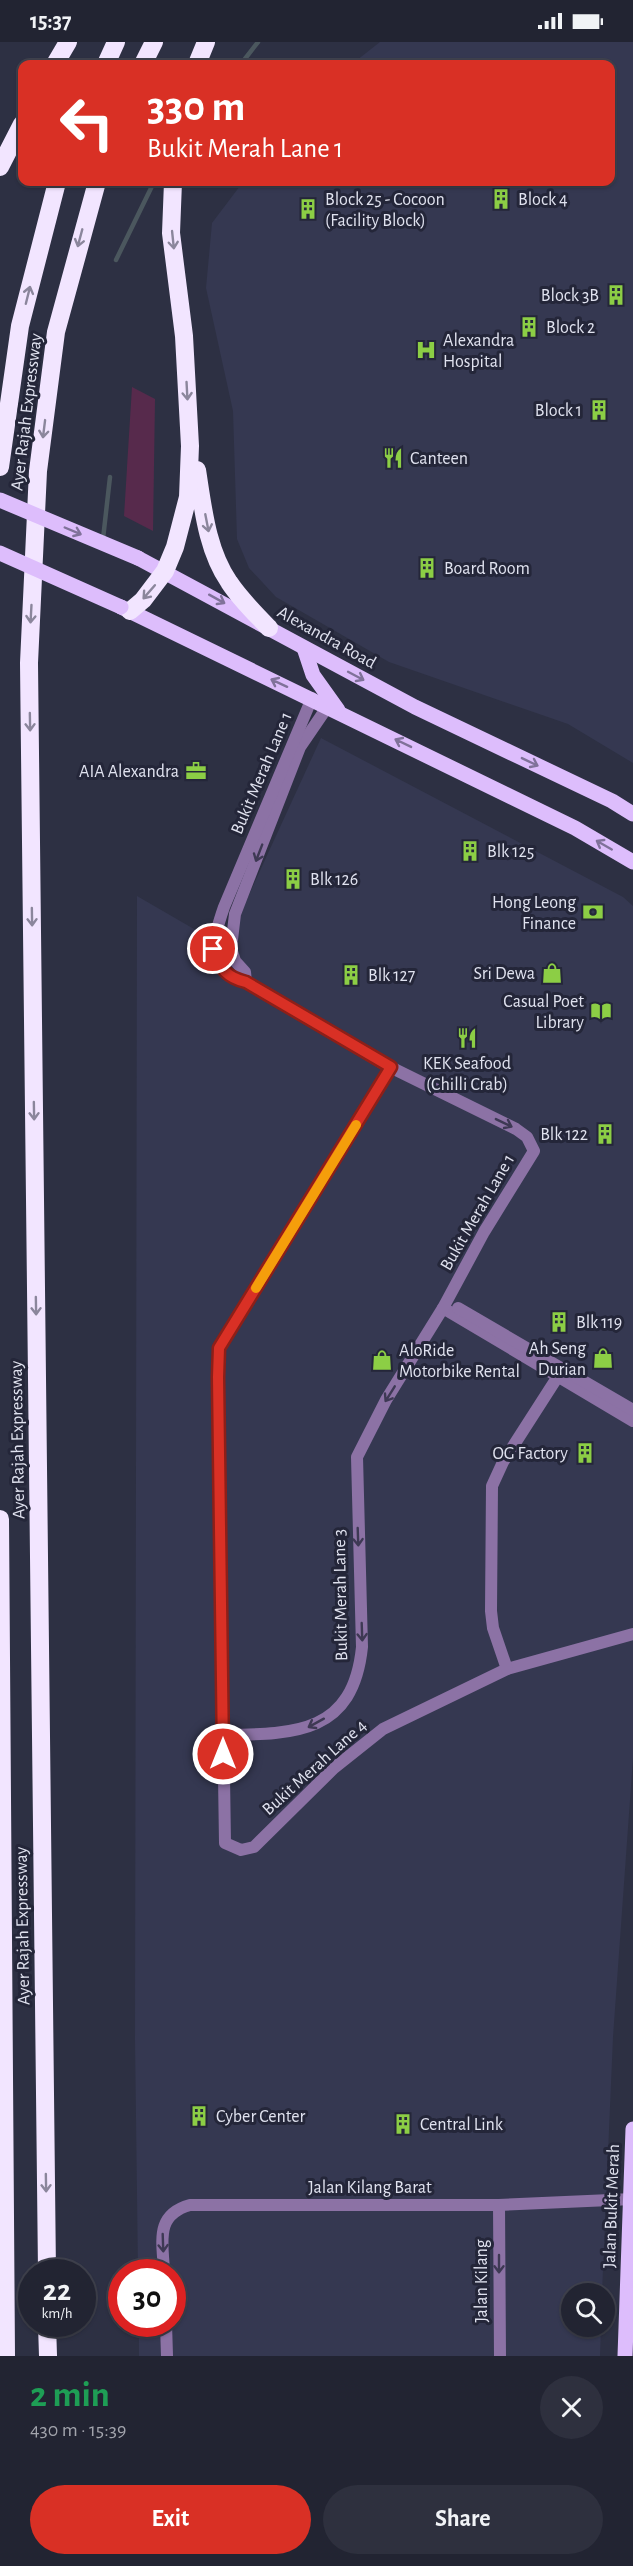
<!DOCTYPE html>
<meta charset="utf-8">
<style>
body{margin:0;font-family:"Alegreya Sans",sans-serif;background:#2e303e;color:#f1f3f6;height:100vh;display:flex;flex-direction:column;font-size:22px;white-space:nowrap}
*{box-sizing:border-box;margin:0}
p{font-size:20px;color:#a2a4ac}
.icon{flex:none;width:33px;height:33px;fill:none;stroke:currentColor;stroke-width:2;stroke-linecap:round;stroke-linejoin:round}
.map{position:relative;height:2314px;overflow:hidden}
.side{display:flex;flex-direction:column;background:#222432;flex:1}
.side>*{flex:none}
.guide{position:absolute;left:18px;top:18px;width:597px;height:126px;border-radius:12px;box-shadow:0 2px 4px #0004,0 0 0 2px #3f414d;background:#d93025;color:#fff;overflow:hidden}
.tools{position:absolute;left:561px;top:2241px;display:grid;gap:12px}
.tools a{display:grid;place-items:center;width:54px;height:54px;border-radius:50%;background:#222432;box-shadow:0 2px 4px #0004,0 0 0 2px #3f414d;font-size:30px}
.speed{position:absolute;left:18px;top:2217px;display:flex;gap:12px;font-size:30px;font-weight:700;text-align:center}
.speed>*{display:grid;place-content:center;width:78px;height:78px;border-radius:50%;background:#222432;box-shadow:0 2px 4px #0004,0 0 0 2px #3f414d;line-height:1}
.speed small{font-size:15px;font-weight:400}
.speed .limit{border:9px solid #d22;background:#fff;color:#111}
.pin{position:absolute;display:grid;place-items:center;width:51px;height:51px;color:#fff;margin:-26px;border:3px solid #fff;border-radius:50%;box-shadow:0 2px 6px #0007}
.me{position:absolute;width:66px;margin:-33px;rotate:0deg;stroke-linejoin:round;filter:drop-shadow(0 0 4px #0008)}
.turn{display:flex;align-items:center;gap:21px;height:126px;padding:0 30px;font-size:27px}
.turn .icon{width:78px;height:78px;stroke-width:2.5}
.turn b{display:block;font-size:42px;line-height:51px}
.round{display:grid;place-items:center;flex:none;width:63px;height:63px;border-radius:32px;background:#2e303e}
.head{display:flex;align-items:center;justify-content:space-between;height:102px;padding:0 30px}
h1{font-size:36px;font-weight:700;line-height:45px;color:#1e9e55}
.action{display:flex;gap:12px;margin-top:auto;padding:12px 30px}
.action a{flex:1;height:69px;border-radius:36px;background:#d93025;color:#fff;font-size:24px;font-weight:700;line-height:69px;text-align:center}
.action a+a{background:#2e303e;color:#f1f3f6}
.status{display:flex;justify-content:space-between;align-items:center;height:42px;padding:0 30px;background:#222432;direction:ltr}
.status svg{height:16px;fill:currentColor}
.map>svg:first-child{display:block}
.built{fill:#353851}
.green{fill:#572a4c}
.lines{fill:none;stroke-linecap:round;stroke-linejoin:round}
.stream{stroke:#4b575e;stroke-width:4.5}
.street{stroke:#8c72a5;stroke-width:12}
.primary{stroke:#ddbdfc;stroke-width:15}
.highway{stroke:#f2e5ff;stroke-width:18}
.primary-bridge{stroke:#ddbdfc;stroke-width:15}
.oneway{stroke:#8b869c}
.oneway2{stroke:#80729a}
.oneway3{stroke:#3e3954}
.route-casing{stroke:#8d1f18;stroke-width:15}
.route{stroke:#d93025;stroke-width:10}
.slow{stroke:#f59e0b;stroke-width:10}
.labels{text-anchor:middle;stroke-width:6;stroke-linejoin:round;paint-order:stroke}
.poi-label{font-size:18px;fill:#e0e2ef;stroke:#242639;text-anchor:start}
.street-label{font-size:18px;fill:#e0e2ef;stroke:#242639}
</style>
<div class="status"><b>15:37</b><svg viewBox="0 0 49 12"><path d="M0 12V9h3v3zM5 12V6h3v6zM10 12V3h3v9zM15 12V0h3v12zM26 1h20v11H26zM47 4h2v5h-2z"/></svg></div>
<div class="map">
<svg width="633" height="2314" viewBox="0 0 633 2314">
<rect width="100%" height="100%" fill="#2d3043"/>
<g class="built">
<path d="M 380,0 L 633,0 L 633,721 L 568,682 L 389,620 L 276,555 L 249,526 L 237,497 L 233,369 L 206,246 L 212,181 L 243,140 L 610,140 L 610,22 L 352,22 Z"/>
<path d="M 321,696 L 623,855 L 633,864 L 633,1716 L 613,1995 L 602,2251 L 572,2252 L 572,2284 L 601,2285 L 600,2314 L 139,2314 L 139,2282 L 172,2282 L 172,2230 L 138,2230 L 135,1998 L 137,854 L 225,905 Z"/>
</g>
<path class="green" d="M 132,345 L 155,357 L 153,489 L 124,474 Z"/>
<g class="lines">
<g class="stream">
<path d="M 241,22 L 258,0"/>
<path d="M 116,218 L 154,140"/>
<path d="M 103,497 L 110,435"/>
</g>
<g class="street">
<path d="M 246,940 L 245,930 L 235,919 L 231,906 L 235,872 L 300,705 L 328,664"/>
<path d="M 391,1025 L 219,1306 L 218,1335 L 225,1801 L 241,1808 L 254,1805 L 334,1726 L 383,1687 L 507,1627 L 633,1592"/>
<path d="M 443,1266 L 633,1379"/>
<path d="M 458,1266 L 633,1368"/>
<path d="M 507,1627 L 493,1586 L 491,1569 L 492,1444 L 503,1420 L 562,1328"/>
<path d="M 223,1693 C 295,1692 353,1692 362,1605 L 357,1415 L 386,1358 L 443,1266 L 484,1190 L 534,1109 L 527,1095 L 516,1087 L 384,1022 L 246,940 C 203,930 213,897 224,865 L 312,656"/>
<path d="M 499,2163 L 500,2314"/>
<path d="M 164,2230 C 163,2201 154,2173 190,2163 L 499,2163 L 633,2157"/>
<path d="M 166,2282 L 167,2314"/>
</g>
<g class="primary">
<path d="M 138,516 L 415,665 L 612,759 L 633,772"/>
<path d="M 121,565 L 575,786 L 633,820"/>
<path d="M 304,606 L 313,633 L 338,668"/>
<path d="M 625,2314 L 633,2087"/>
</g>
<g class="highway">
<path d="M 55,22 L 68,0"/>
<path d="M 106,22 L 116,0"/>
<path d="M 143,22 L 154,0"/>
<path d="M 197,22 L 206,0"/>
<path d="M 0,125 L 22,82"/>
<path d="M 0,425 L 20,284 L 57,140"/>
<path d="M 197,428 C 203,466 207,508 229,540 C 240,557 255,571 269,586"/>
<path d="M 130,569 L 143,558 L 165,529 L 175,505 L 188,455 L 190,404 L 184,294 L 171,191 L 173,140"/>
<path d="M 0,1477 L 6,2314"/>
<path d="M 47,2230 L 29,621 L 38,429 L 56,290 L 97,140"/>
<path d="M 47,2282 L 48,2314"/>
</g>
<g class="primary-bridge">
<path d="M 0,458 L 138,516"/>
<path d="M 0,511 L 121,565"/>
</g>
</g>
<defs><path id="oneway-shaft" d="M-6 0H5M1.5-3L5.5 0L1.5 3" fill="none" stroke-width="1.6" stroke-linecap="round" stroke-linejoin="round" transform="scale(1.5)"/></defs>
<g class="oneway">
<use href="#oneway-shaft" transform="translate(80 196) rotate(105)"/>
<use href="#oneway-shaft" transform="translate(173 198) rotate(84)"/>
<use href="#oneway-shaft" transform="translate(28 253) rotate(-76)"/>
<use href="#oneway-shaft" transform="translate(187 349) rotate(87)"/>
<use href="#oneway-shaft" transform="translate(44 387) rotate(97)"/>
<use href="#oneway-shaft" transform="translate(207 481) rotate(79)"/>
<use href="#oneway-shaft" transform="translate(149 550) rotate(131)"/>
<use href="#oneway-shaft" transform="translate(31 572) rotate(93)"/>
<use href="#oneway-shaft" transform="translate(30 680) rotate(89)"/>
<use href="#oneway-shaft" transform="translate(32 875) rotate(89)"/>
<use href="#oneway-shaft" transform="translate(34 1069) rotate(89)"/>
<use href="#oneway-shaft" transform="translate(36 1264) rotate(89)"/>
<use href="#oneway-shaft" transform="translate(46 2141) rotate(89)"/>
</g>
<g class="oneway2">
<use href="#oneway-shaft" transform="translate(73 489) rotate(23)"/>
<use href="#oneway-shaft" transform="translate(217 557) rotate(29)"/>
<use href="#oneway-shaft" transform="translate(356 634) rotate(28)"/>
<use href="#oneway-shaft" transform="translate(279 641) rotate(-155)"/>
<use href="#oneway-shaft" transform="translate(403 701) rotate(-154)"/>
<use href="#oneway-shaft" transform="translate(530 720) rotate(26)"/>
<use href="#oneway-shaft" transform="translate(604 803) rotate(-150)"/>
</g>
<g class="oneway3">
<use href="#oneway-shaft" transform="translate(259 811) rotate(111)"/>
<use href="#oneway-shaft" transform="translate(504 1081) rotate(26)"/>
<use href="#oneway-shaft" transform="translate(390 1352) rotate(122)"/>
<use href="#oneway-shaft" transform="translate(358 1495) rotate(88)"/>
<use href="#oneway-shaft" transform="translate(362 1590) rotate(88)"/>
<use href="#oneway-shaft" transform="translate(316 1681) rotate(151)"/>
<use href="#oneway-shaft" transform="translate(163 2201) rotate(88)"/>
<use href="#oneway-shaft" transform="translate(499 2222) rotate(90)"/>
</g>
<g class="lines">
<g class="route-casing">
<path id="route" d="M 213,907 C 218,926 228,936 246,940 L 391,1025 L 219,1306 L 218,1335 L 223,1712"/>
</g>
<use href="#route" class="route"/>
<path class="slow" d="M 256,1246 L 356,1083"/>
</g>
<defs>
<g id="building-bare" transform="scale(1.62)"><path d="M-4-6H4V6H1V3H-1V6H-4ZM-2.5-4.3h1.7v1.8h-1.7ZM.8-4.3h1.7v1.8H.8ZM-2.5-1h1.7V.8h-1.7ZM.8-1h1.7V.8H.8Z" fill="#8cce45" stroke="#242639" stroke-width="2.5" paint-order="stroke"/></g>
<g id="hospital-bare" transform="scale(1.62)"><path d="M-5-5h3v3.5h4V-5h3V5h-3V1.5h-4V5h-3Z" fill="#8cce45" stroke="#242639" stroke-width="2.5" paint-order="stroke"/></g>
<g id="restaurant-bare" transform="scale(1.62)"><path d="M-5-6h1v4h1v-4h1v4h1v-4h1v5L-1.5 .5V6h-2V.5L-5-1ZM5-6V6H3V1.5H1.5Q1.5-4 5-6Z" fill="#8cce45" stroke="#242639" stroke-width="2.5" paint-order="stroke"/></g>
<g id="office-bare" transform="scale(1.62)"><path d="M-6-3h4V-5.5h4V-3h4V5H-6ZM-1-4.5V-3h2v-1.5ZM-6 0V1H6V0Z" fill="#8cce45" stroke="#242639" stroke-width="2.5" paint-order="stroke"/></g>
<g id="bank-bare" transform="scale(1.62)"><path d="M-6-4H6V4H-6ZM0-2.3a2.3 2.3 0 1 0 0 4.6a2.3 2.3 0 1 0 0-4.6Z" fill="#8cce45" stroke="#242639" stroke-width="2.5" paint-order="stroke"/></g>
<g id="shop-bare" transform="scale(1.62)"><path d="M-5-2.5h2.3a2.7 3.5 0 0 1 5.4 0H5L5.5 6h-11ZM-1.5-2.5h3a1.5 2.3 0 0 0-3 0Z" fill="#8cce45" stroke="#242639" stroke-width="2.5" paint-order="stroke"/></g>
<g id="library-bare" transform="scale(1.62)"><path d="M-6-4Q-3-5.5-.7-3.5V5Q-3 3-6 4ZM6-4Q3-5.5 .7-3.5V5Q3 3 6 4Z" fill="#8cce45" stroke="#242639" stroke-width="2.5" paint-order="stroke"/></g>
</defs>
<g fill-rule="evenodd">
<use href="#building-bare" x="501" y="157"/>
<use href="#building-bare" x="308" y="167"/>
<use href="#building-bare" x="616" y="253"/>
<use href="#building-bare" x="529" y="285"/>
<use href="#hospital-bare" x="426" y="308"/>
<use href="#building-bare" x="599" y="368"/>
<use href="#restaurant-bare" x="393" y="416"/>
<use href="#building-bare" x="427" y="526"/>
<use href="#office-bare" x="196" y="729"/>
<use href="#building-bare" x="470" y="809"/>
<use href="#building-bare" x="293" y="837"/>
<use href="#bank-bare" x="593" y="870"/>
<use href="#shop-bare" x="552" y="931"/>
<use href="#building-bare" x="351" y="933"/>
<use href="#library-bare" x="601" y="969"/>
<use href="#restaurant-bare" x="467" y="996"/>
<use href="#building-bare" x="605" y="1092"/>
<use href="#building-bare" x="559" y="1280"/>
<use href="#shop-bare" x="603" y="1316"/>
<use href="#shop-bare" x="382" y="1318"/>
<use href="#building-bare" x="585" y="1411"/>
<use href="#building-bare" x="199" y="2074"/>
<use href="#building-bare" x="403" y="2082"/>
</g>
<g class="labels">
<g class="poi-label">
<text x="325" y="163">Block 25 - Cocoon<tspan x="325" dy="21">(Facility Block)</tspan></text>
<text x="518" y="163">Block 4</text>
<text x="599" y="259" text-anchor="end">Block 3B</text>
<text x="546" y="291">Block 2</text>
<text x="443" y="304">Alexandra<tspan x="443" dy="21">Hospital</tspan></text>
<text x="582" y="374" text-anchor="end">Block 1</text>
<text x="410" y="422">Canteen</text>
<text x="444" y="532">Board Room</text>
<text x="179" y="735" text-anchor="end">AIA Alexandra</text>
<text x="487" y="815">Blk 125</text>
<text x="310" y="843">Blk 126</text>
<text x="576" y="866" text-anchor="end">Hong Leong<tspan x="576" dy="21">Finance</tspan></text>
<text x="535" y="937" text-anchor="end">Sri Dewa</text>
<text x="368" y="939">Blk 127</text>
<text x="584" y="965" text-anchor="end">Casual Poet<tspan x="584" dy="21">Library</tspan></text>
<text x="467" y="1027" text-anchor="middle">KEK Seafood<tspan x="467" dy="21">(Chilli Crab)</tspan></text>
<text x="588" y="1098" text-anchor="end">Blk 122</text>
<text x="576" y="1286">Blk 119</text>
<text x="586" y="1312" text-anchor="end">Ah Seng<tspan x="586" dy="21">Durian</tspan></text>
<text x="399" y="1314">AloRide<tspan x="399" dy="21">Motorbike Rental</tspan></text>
<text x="568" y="1417" text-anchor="end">OG Factory</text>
<text x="216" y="2080">Cyber Center</text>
<text x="420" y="2088">Central Link</text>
</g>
<g class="street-label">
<text transform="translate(26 370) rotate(-83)" y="6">Ayer Rajah Expressway</text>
<text transform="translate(327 595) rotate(29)" y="6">Alexandra Road</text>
<text transform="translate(261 731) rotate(-67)" y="6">Bukit Merah Lane 1</text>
<text transform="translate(477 1170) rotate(-60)" y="6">Bukit Merah Lane 1</text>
<text transform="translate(17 1398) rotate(-91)" y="6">Ayer Rajah Expressway</text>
<text transform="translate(340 1553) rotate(-91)" y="6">Bukit Merah Lane 3</text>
<text transform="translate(314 1725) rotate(-42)" y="6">Bukit Merah Lane 4</text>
<text transform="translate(22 1884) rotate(-91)" y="6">Ayer Rajah Expressway</text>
<text x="370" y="2151">Jalan Kilang Barat</text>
<text transform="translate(611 2164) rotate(-88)" y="6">Jalan Bukit Merah</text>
<text transform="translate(481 2239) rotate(-90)" y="6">Jalan Kilang</text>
</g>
</g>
</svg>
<div class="tools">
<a><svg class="icon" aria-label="search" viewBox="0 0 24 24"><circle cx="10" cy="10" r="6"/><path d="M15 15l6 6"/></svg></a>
</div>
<div class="speed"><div>22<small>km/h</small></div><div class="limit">30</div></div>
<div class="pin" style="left:213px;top:907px;background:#d93025"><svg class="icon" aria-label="arrive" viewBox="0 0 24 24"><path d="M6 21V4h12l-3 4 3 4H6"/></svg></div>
<svg class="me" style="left:223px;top:1712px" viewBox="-20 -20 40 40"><circle r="17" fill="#d93025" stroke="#fff" stroke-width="3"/><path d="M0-11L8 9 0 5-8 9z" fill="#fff"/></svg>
<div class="guide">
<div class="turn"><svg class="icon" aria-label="left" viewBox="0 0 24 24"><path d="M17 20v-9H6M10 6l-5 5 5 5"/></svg><div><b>330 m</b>Bukit Merah Lane 1</div></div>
</div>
</div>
<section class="side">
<div class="head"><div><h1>2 min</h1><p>430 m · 15:39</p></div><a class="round"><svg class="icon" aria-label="close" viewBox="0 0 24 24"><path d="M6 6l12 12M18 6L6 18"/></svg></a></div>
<div class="action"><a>Exit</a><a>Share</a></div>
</section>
